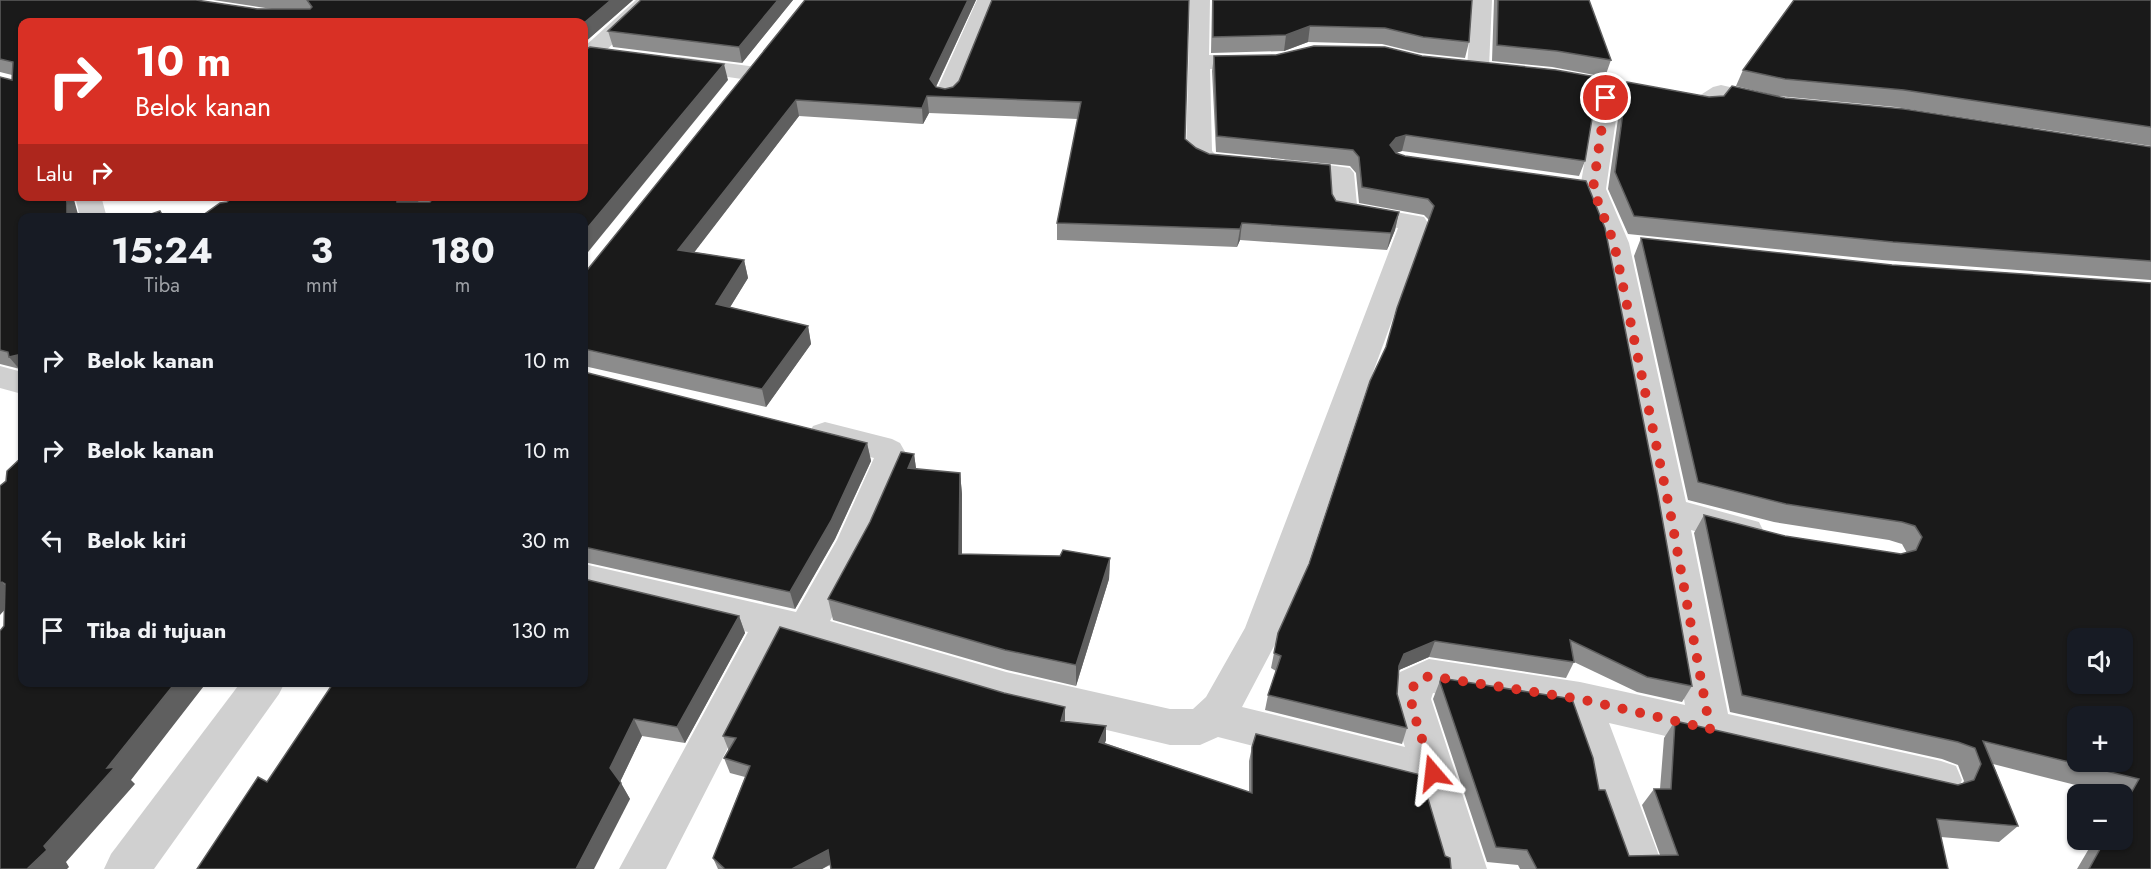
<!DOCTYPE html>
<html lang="id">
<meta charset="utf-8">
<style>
body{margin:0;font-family:Jost,sans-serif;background:#20242c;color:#f1f3f6;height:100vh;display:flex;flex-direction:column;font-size:22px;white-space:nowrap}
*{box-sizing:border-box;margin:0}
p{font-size:20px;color:#9ea1a6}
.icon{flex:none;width:33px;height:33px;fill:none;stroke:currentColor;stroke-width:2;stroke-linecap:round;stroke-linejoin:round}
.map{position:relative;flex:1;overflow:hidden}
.details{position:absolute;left:18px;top:213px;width:570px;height:474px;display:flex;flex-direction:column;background:#171b24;border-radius:12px;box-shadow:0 2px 4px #0004}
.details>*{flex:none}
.banner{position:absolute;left:18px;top:18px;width:570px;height:183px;border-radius:12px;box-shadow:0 2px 4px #0004;background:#d93025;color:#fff;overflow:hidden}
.controls{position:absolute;left:2067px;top:628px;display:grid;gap:12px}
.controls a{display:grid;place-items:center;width:66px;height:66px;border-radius:12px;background:#171b24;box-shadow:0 2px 4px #0004;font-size:30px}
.pin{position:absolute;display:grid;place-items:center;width:51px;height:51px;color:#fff;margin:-26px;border:3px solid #fff;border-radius:50%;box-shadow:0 2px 6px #0007}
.me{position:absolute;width:66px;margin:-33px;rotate:343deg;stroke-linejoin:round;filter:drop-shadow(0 0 4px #0008)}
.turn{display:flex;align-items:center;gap:21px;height:126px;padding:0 18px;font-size:27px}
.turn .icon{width:78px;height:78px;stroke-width:2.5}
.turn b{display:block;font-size:42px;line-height:51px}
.then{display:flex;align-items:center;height:57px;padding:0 18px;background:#0003;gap:12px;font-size:22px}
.eta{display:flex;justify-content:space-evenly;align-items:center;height:102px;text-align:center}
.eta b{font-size:36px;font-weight:700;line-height:42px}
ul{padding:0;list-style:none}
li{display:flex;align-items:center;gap:18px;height:90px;padding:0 18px}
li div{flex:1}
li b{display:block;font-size:22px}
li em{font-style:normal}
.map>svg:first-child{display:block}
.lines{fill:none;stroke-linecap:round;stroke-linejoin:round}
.minor{fill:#d0d0d0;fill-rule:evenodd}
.wall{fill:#8c8c8c}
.shaded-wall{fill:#5f5f5f}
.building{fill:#1a1a1a;stroke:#5f5f5f;stroke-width:1.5;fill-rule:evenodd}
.route{stroke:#d93025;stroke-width:10;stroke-dasharray:0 18}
</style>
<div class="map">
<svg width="2151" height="869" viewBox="0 0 2151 869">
<rect width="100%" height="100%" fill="#fff"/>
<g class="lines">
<g class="minor">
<path d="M 636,0 L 658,0 L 592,64 L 584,66 L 584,47 Z"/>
<path d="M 977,0 L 997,0 L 958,96 L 954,101 L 946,103 L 938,101 L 934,96 Z"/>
<path d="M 1190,0 L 1210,0 L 1209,55 L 1267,57 L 1270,62 L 1267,67 L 1210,69 L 1212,151 L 1215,154 L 1247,158 L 1251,163 L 1247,168 C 1227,173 1199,172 1186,154 Z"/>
<path d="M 1472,0 L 1492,0 L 1489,67 L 1486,72 L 1478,74 L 1470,72 L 1467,67 Z"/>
<path d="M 680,57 L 749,66 L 757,68 L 760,73 L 757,78 L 749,80 L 672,69 L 669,64 L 672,59 Z"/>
<path d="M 1556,70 L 1699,96 L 1713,87 L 1721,85 L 1778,98 L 1782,103 L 1778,108 L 1770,110 L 1725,100 L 1711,109 L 1703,111 L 1617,95 L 1619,98 L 1606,189 L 1629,243 L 1686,502 L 1759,522 L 1764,532 L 1759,542 L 1746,546 L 1691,530 L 1728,714 L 1941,761 L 1956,766 L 1962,780 L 1956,794 L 1941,799 L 1609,723 L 1664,869 L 1618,869 L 1565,714 L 1433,693 L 1431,699 L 1487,869 L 1441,869 L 1417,788 L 1218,737 L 1200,745 L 1170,745 L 1006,706 L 783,640 L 666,869 L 619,869 L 748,632 L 584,592 L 584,564 L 796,612 L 837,540 L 874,458 L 813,442 L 809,434 L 813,426 L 825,422 L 892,439 L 900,443 L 908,457 L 872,542 L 830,621 L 1006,672 L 1170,709 L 1193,709 L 1206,697 L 1245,628 L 1398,228 L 1335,217 L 1331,211 L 1329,179 L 1277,172 L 1273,167 L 1277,162 L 1286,159 L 1350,168 L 1354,173 L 1357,205 L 1424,217 L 1428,223 L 1365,394 L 1303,579 L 1281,633 L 1242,707 L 1405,747 C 1396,717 1385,702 1400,672 L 1429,659 L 1580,682 L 1685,705 L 1652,511 L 1601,243 L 1580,189 L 1595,98 L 1601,92 L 1548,82 L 1544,77 L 1548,72 Z"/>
<path d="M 75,196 L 101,196 L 107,218 L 80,218 Z"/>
<path d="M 0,366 L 22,372 L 22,394 L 0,388 Z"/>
<path d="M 241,682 L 285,682 L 279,694 L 154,869 L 104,869 L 111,854 Z"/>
</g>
</g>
<g class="wall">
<path d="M 0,0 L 272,9 L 213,0 L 633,0 L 584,43 L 584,22 L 22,22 L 22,196 L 73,196 L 22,218 L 22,372 L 20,369 L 0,364 L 0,77 L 12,80 L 12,75 L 0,72 Z"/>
<path d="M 641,0 L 793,0 L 742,63 L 613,47 L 608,31 Z"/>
<path d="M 805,0 L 976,0 L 936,87 L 945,89 L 953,87 L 959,81 L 992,0 L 1185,139 L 1196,148 L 1209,154 L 1332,194 L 1336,201 L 1399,212 L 1395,230 L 1387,250 L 1240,240 L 1237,247 L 1057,240 L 1057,223 L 1078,119 L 929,113 L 923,124 L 799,116 L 694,252 L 744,260 L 748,278 L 730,307 L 808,326 L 811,344 L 766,407 L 584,366 L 584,367 L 584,270 L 588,269 Z"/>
<path d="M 1212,0 L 1472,0 L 1469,42 L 1465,58 L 1419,53 L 1382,44 L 1308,42 L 1284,51 L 1211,53 Z"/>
<path d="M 1494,0 L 1589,0 L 1611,60 L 1605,77 L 1552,67 L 1492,61 Z"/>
<path d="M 2151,0 L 2151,146 L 1895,107 L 1777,96 L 1736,86 L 1743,70 Z"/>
<path d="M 1214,56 L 1422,56 L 1602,78 L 1596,94 L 1585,161 L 1579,176 L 1402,151 L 1396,153 L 1405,156 L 1586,181 L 1692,686 L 1682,702 L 1637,692 L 1574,662 L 1566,678 L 1429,657 L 1399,670 L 1398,672 L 1397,694 L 1407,728 L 1402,744 L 1265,710 L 1268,695 L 1276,671 L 1271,668 L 1278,633 L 1309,564 L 1386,347 L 1429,220 L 1424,215 L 1359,203 L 1356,173 L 1350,166 L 1216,152 L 1212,71 Z"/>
<path d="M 1627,82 L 1709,97 L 1785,98 L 2151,147 L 2151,280 L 1882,260 L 1628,234 L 1608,189 L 1621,98 Z"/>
<path d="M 1641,238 L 1892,265 L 2151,283 L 2151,869 L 2077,869 L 2094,840 L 2122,840 L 2122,795 L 2115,795 L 1993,764 L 2018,826 L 1999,842 L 1941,837 L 1948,869 L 1520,869 L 1518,865 L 1487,862 L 1433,699 L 1441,678 L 1599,790 L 1629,856 L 1660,855 L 1642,805 L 1654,789 L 1660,789 L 1664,738 L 1675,721 L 1958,785 L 1963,783 L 1964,781 L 1958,765 L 1942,759 L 1730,712 L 1694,533 L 1704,515 L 1785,536 L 1901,554 L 1907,553 L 1902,544 L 1889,540 L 1774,522 L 1688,500 L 1634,256 Z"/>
<path d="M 584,372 L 867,443 L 871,461 L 835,539 L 795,609 L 584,562 Z"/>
<path d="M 914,454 L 916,469 L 960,473 L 962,494 L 962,554 L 1110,558 L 1109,579 L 1076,686 L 1007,670 L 833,620 L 828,599 Z"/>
<path d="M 739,616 L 745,633 L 685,743 L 642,736 L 620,782 L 630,799 L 267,782 Z"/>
<path d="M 1004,693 L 1065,707 L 1065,721 L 1106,726 L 1106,740 L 1105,743 L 1249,792 L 1249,761 L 1252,747 L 1421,775 L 830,865 L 822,869 L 718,869 L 713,858 L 745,777 L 730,773 L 724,758 L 729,751 L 723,736 Z"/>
</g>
<g class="shaded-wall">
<path d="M 611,0 L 633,0 L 584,43 L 584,23 Z"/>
<path d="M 778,0 L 793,0 L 742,63 L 739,47 Z"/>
<path d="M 968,0 L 976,0 L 932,95 L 930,79 Z"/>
<path d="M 1310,26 L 1308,42 L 1284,51 L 1286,35 Z"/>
<path d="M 724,64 L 728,80 L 584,257 L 584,232 Z"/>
<path d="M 1602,78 L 1597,93 L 1593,98 L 1598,83 Z"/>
<path d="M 927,96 L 929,113 L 923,124 L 922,108 Z"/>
<path d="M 796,100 L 799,116 L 683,267 L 678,250 Z"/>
<path d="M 1406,135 L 1402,151 L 1392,154 L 1390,145 L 1396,138 Z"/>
<path d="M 66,196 L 73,196 L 79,218 L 67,218 Z"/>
<path d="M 400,196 L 423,196 L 405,217 L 397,202 L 397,199 Z"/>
<path d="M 1399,212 L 1395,230 L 1387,250 L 1391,233 Z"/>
<path d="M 1242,223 L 1240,240 L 1237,247 L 1240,229 Z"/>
<path d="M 744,260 L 748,278 L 721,322 L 716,304 Z"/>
<path d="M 808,326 L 811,344 L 766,407 L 762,389 Z"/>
<path d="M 22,354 L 22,372 L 9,357 Z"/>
<path d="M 867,443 L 871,461 L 835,539 L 795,609 L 790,592 Z"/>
<path d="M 914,454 L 917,475 L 908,468 Z"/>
<path d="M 960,473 L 962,494 L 962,575 L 959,554 Z"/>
<path d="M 1110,558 L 1109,579 L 1076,686 L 1076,665 Z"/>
<path d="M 2,582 L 21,601 L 8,606 L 0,615 L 0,583 Z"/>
<path d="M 739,616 L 745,633 L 685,743 L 677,727 Z"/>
<path d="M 1435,641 L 1429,657 L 1399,670 L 1393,682 L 1399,666 L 1404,654 Z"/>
<path d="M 176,682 L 207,682 L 131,780 L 135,784 L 66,862 L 69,867 L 67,869 L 27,869 L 44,846 Z"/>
<path d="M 1065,707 L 1065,722 L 1061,721 Z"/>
<path d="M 634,719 L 642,736 L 619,784 L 610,768 Z"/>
<path d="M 1106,726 L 1106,740 L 1099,756 L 1099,742 Z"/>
<path d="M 621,783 L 630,799 L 594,869 L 576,869 Z"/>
<path d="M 828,850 L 832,863 L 822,869 L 792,869 Z"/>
</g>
<g class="building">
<path d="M 0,0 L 196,0 L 257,9 L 310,9 L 312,7 L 307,0 L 611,0 L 584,23 L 584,22 L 22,22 L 22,196 L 66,196 L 67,203 L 67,218 L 22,218 L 22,354 L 9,357 L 8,352 L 0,350 L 0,77 L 12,80 L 13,62 L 0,59 Z"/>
<path d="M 641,0 L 778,0 L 739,47 L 608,31 Z"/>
<path d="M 805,0 L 968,0 L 930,79 L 936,87 L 945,89 L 953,87 L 959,81 L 992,0 L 1189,0 L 1185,139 L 1196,148 L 1209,154 L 1330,165 L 1332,194 L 1336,201 L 1399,212 L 1391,233 L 1242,223 L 1240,229 L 1057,223 L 1081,102 L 927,96 L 922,108 L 796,100 L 678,250 L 744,260 L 716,304 L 808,326 L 762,389 L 584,349 L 584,270 L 588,269 Z"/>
<path d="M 1213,0 L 1472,0 L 1469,42 L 1423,37 L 1385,28 L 1310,26 L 1286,35 L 1213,37 Z"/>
<path d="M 1498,0 L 1589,0 L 1611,60 L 1557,51 L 1497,45 Z"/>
<path d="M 1794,0 L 2151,0 L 2151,127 L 1904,90 L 1785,79 L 1743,70 Z"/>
<path d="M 1314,46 L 1385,47 L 1422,56 L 1556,70 L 1602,78 L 1598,83 L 1585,161 L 1406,135 L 1396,138 L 1390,145 L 1396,153 L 1405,156 L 1586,181 L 1605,228 L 1658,495 L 1692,686 L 1647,677 L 1570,640 L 1574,662 L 1435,641 L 1404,654 L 1399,666 L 1397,694 L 1407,728 L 1268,695 L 1281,656 L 1274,653 L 1278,633 L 1309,564 L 1370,381 L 1386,347 L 1397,308 L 1434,206 L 1428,199 L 1362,187 L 1359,157 L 1353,150 L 1217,136 L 1214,56 L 1276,55 Z"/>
<path d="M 590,47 L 724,64 L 584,232 L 584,218 L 199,218 L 220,203 L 227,202 L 233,196 L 400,196 L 397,199 L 397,202 L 430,202 L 435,196 L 584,196 L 584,50 Z"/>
<path d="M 1627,82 L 1709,97 L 1724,96 L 1732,86 L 1785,98 L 1904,109 L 2151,147 L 2151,261 L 1893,242 L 1634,216 L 1615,172 Z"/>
<path d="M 160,211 L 164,218 L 140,218 Z"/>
<path d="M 1641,238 L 1892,265 L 2151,283 L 2151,869 L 2089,869 L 2105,840 L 2122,840 L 2122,809 L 2139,779 L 1983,741 L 2018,826 L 1937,819 L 1948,869 L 1537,869 L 1527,850 L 1496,847 L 1440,682 L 1441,678 L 1572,699 L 1593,758 L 1599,790 L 1605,790 L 1629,856 L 1678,855 L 1654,789 L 1671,789 L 1675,721 L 1958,785 L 1974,780 L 1981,764 L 1975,748 L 1958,742 L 1742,695 L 1704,515 L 1785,536 L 1901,554 L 1916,550 L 1922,537 L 1915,526 L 1902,522 L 1786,504 L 1698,482 ZM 2078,639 L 2122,639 L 2122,684 L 2078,684 ZM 2078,717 L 2122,717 L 2122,762 L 2078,762 Z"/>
<path d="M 584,372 L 867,443 L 831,521 L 790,592 L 584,547 Z"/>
<path d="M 901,452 L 914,454 L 908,468 L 960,473 L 959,554 L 1060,556 L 1063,550 L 1110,558 L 1076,665 L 1005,650 L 828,599 L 870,522 Z"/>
<path d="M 22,457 L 22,682 L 176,682 L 107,768 L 115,767 L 44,846 L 47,850 L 27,869 L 0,869 L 0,631 L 4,626 L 5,584 L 2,582 L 0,583 L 0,486 L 6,481 L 7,471 Z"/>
<path d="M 584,579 L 739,616 L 677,727 L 634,719 L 610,768 L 621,783 L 576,869 L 197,869 L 258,777 L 267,782 L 334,682 L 584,682 Z"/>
<path d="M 780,627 L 1004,693 L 1065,707 L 1061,721 L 1106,726 L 1099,742 L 1252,793 L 1252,747 L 1256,734 L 1421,775 L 1445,856 L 1450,858 L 1451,869 L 831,869 L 828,850 L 792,869 L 725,869 L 713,858 L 750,766 L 724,758 L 736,738 L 723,736 Z"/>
</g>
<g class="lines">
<path class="route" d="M 1433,773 L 1413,711 L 1411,699 L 1414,684 L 1429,676 L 1580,699 L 1710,729 L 1670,511 L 1614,243 L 1593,189 L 1606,98"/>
</g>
</svg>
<div class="controls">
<a><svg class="icon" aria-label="sound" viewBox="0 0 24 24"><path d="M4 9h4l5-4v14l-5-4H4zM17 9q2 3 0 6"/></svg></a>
<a>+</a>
<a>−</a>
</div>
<div class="pin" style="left:1606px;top:98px;background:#d93025"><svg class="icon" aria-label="arrive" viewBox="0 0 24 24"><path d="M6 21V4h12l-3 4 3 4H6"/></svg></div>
<svg class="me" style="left:1433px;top:773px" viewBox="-20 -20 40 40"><path d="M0-17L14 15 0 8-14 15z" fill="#d93025" stroke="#fff" stroke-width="4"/></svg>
<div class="banner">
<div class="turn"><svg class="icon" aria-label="right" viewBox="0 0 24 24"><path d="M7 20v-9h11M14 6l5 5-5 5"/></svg><div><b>10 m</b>Belok kanan</div></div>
<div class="then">Lalu<svg class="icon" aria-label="right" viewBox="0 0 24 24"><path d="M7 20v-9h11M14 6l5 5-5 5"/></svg></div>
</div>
<section class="details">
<div class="eta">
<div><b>15:24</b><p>Tiba</p></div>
<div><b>3</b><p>mnt</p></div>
<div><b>180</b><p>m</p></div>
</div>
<ul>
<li><svg class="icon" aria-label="right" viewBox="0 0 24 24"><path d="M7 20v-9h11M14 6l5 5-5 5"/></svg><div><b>Belok kanan</b></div><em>10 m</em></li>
<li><svg class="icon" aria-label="right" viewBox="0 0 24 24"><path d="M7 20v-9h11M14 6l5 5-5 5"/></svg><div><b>Belok kanan</b></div><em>10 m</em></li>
<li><svg class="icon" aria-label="left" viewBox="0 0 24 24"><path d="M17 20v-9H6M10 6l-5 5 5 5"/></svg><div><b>Belok kiri</b></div><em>30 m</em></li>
<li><svg class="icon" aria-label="arrive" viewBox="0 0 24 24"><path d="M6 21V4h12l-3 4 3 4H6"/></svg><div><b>Tiba di tujuan</b></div><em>130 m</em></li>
</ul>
</section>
</div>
